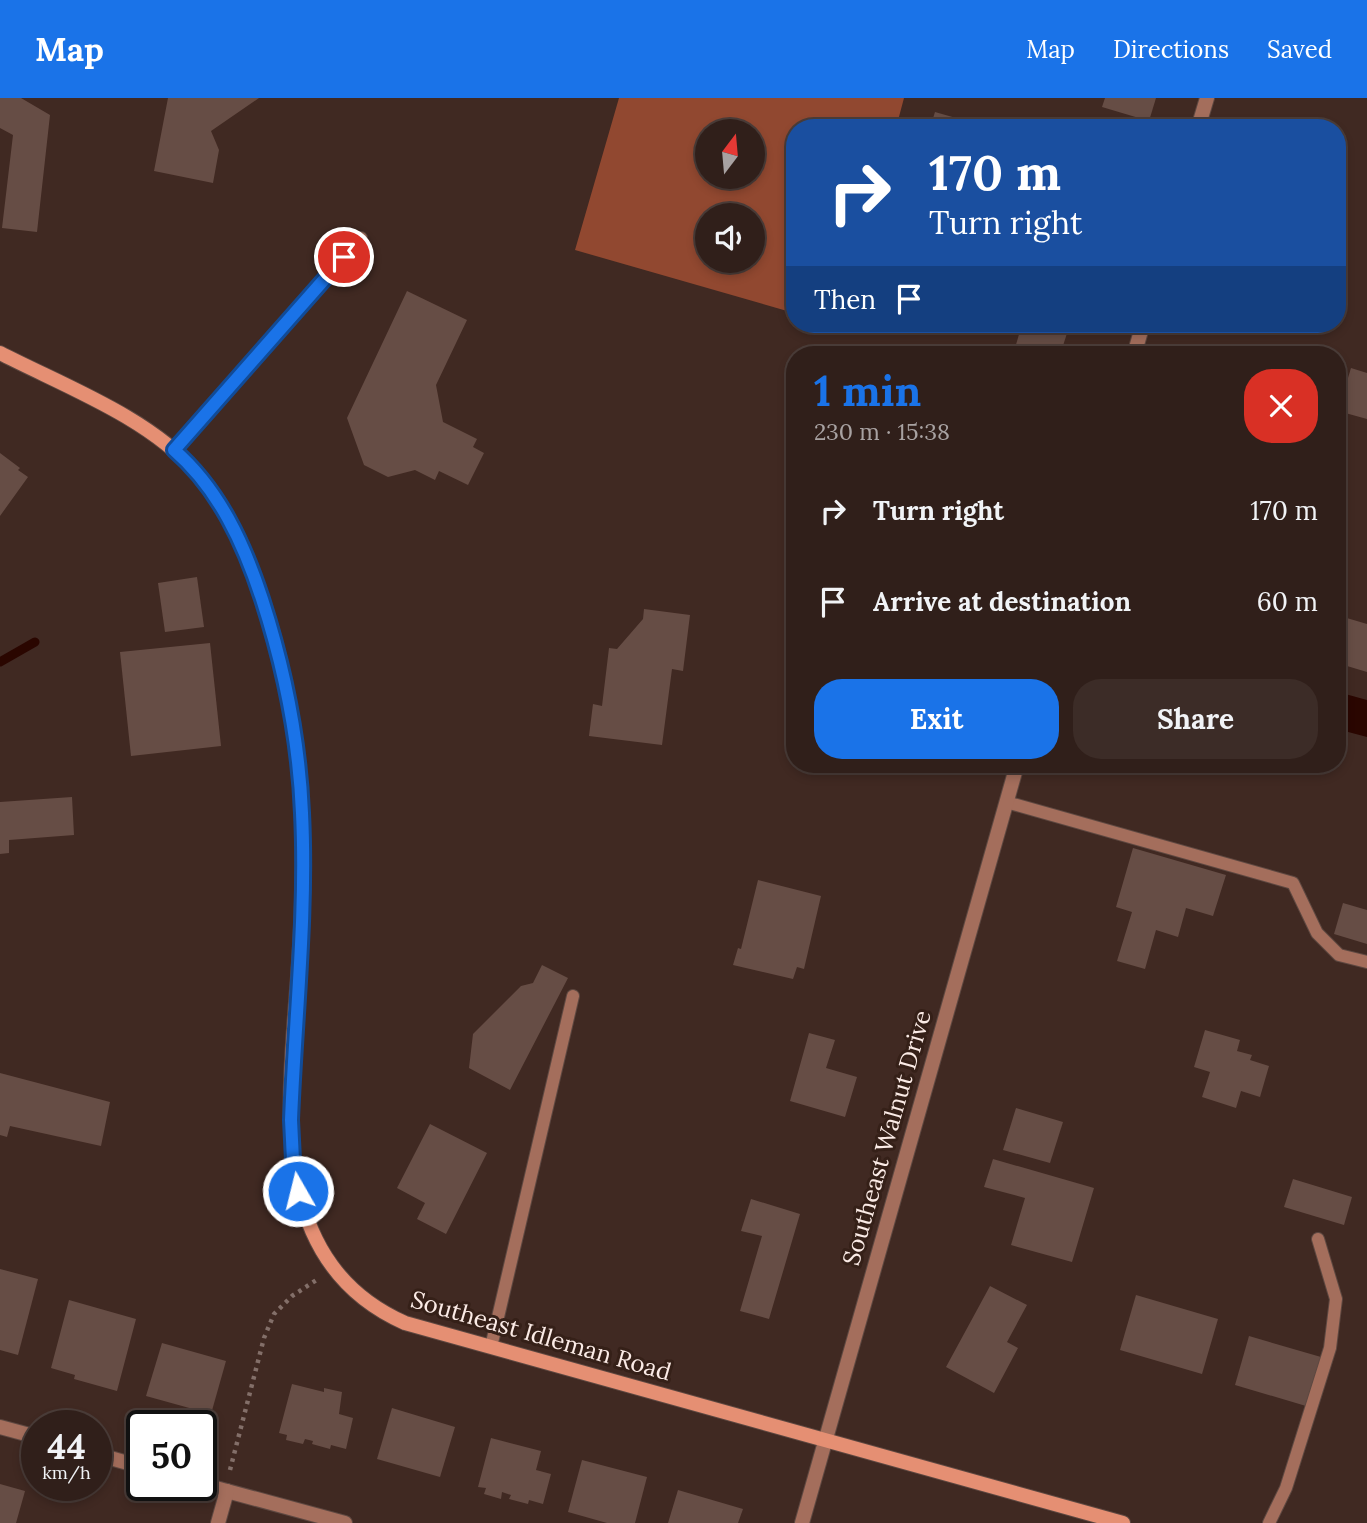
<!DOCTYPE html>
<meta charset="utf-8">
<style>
body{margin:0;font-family:Lora,serif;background:#3c2c27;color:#f1f3f6;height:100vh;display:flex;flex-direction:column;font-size:26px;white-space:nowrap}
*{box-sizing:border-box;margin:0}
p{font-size:23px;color:#a8a2a2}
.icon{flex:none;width:38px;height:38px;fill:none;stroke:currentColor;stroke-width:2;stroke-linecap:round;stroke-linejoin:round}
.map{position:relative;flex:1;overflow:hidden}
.details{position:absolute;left:786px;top:248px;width:560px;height:427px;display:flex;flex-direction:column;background:#301f1a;border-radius:28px;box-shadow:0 4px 10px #0003,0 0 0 2px #4b3d39}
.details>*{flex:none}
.hud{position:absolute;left:786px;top:21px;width:560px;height:214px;border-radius:28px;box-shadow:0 4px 10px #0003,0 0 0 2px #4b3d39;background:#1a4fa0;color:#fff;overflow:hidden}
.needle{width:46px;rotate:16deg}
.controls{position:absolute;left:695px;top:21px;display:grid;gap:14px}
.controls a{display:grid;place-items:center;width:70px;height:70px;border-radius:50%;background:#301f1a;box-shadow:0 4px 10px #0003,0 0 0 2px #4b3d39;font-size:35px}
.speed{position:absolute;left:21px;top:1312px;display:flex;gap:14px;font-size:35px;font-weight:700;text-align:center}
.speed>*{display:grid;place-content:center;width:91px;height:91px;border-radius:50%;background:#301f1a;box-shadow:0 4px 10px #0003,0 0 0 2px #4b3d39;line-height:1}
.speed small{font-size:18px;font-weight:400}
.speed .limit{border:4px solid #111;border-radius:10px;background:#fff;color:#111}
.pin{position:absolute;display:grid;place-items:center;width:60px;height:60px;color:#fff;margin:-30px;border:4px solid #fff;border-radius:50%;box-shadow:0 2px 7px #0007}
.me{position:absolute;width:77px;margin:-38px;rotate:352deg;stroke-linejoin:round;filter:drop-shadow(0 0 5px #0008)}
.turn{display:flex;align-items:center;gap:24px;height:147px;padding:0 28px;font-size:32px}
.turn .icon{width:91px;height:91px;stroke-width:2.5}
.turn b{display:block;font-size:49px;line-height:60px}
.then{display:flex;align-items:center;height:66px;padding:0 28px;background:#0003;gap:14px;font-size:26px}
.round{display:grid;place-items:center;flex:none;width:74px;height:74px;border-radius:28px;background:#3c2c27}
.summary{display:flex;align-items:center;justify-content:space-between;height:119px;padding:0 28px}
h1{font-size:42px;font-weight:700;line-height:52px;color:#1a73e8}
.cta{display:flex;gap:14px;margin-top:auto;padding:14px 28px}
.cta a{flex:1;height:80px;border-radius:28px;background:#1a73e8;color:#fff;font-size:28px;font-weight:700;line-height:80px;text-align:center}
.cta a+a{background:#3c2c27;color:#f1f3f6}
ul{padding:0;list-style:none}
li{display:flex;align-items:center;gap:21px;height:91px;padding:0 28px}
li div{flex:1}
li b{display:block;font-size:26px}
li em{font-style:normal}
header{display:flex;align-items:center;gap:42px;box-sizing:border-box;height:98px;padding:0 35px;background:#1a73e8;color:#fff}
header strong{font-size:33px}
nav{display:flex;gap:38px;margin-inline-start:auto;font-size:24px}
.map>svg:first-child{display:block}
.forest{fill:#914830;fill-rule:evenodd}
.water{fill:#2a0600}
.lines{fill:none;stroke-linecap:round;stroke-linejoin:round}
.stream{stroke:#2a0600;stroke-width:9}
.building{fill:#664d45}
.lane-casing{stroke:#5e4841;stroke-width:14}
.street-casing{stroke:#5e4841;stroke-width:16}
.secondary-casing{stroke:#5e4841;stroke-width:16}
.path{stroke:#836f69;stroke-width:4.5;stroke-dasharray:3.5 5;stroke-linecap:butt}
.lane{stroke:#a46e5c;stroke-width:12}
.street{stroke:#a46e5c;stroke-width:14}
.secondary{stroke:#e58f73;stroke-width:14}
.route-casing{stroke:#114b97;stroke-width:18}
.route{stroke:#1a73e8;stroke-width:12}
.labels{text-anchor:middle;stroke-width:6;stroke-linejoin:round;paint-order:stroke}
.street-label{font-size:24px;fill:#fbebe6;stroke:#352018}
</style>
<header>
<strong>Map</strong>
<nav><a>Map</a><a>Directions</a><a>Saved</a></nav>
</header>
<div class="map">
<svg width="1367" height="1425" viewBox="0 0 1367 1425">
<rect width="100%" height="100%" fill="#402922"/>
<path class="forest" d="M 619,0 L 904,0 L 896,30 L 794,30 L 794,215 L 575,152 ZM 707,33 L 752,33 L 752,79 L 707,79 ZM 707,117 L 752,117 L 752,163 L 707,163 Z"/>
<path class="water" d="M 1338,594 L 1367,602 L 1367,639 L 1337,631 Z"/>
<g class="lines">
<path class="stream" d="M 0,564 L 35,544"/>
</g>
<g class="building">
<path d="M 0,0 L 21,0 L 50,17 L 37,134 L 2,130 L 13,37 L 0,30 Z"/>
<path d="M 168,0 L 259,0 L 211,33 L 219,52 L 213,85 L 154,73 Z"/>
<path d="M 1105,0 L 1156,0 L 1149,23 L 1102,9 Z"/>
<path d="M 935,14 L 956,20 L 953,30 L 930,30 Z"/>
<path d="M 407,193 L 467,222 L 436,287 L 443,324 L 477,341 L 473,349 L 484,355 L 468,387 L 439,373 L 435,382 L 415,372 L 388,379 L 364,367 L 347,320 Z"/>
<path d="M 1022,226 L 1070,226 L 1060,257 L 1013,257 Z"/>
<path d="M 1351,270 L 1367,275 L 1367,321 L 1338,313 Z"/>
<path d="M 0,355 L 20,370 L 18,372 L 28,379 L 0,418 Z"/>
<path d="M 197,479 L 204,529 L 165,534 L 158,485 Z"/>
<path d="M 644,511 L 690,517 L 683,573 L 672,571 L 662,647 L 589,638 L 593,606 L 602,608 L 609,550 L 617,551 L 643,521 Z"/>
<path d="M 1340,518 L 1367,526 L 1367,574 L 1337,565 L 1337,527 Z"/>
<path d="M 210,545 L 221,648 L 131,658 L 120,554 Z"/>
<path d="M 72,699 L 74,737 L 9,742 L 9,755 L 0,756 L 0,704 Z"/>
<path d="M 1133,750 L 1226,777 L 1213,818 L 1186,810 L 1178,839 L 1156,832 L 1145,871 L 1117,863 L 1132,814 L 1116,809 Z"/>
<path d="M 758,782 L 821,798 L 804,871 L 797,869 L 793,881 L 733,867 L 738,850 L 741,851 Z"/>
<path d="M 1343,805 L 1367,812 L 1367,846 L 1334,836 Z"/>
<path d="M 542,867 L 568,880 L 510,992 L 469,970 L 473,936 L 521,888 L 533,885 Z"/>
<path d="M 1205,932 L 1240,942 L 1237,953 L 1252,957 L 1250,962 L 1269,968 L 1260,999 L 1241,993 L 1236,1010 L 1202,999 L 1210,974 L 1194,969 Z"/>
<path d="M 809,935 L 835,942 L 826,970 L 857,979 L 845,1019 L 790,1003 Z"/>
<path d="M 0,975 L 110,1004 L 101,1048 L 10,1028 L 7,1039 L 0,1037 Z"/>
<path d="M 1016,1010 L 1063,1024 L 1050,1065 L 1003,1052 Z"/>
<path d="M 430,1026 L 487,1055 L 446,1136 L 417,1121 L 425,1105 L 397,1090 Z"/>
<path d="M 993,1061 L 1094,1090 L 1072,1164 L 1011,1147 L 1025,1100 L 984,1089 Z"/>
<path d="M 1293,1081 L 1352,1099 L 1344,1127 L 1284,1109 Z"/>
<path d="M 751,1101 L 800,1116 L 769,1221 L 740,1213 L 762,1138 L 741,1133 Z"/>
<path d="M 0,1171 L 38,1181 L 18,1257 L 0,1252 Z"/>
<path d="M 990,1188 L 1027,1207 L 1007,1244 L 1018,1250 L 994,1295 L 946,1269 Z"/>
<path d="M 1136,1197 L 1218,1221 L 1202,1276 L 1120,1252 Z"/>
<path d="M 69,1202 L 136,1221 L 117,1293 L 74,1281 L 75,1277 L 51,1270 Z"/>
<path d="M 1249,1238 L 1321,1259 L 1306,1308 L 1235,1287 Z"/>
<path d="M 162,1245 L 226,1263 L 211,1316 L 146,1298 Z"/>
<path d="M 292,1286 L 324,1294 L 324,1290 L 342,1294 L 339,1316 L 353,1320 L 346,1351 L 331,1347 L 330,1351 L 312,1346 L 313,1343 L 305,1341 L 303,1346 L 286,1342 L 287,1337 L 279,1335 Z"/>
<path d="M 392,1310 L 455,1329 L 440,1379 L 377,1361 Z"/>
<path d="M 491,1340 L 541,1353 L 536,1372 L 551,1376 L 543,1406 L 529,1402 L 528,1406 L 509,1401 L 511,1397 L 502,1394 L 501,1401 L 484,1396 L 486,1390 L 478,1389 Z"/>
<path d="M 582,1362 L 647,1379 L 635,1425 L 607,1425 L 568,1414 Z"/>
<path d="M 0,1386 L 25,1393 L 16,1425 L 0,1425 Z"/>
<path d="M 678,1392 L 743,1411 L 738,1425 L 668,1425 Z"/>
</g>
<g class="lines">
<g class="lane-casing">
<g id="lane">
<path d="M 174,352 L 361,140"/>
<path d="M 1006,704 L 1293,785 L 1317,835 L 1339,857 L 1367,864"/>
<path d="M 491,1249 L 573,898"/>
<path d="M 1269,1425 L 1286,1390 L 1330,1250 L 1336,1201 L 1318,1141"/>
</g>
</g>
<g class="street-casing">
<g id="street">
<path d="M 1198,30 L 1207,0"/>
<path d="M 1134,257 L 1143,226"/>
<path d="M 0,1329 L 37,1339"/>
<path d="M 96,1356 L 142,1369"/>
<path d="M 201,1386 L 345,1425"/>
<path d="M 218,1425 L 227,1393"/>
<path d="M 802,1425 L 1017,667"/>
</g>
</g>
<g class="secondary-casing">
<path id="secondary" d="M 0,255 C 64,288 148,319 196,374 C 263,450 299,616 302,716 C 304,770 302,825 298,878 C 289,1003 265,1163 405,1225 L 1123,1425"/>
</g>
<path class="path" d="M 230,1372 L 264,1240 L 274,1216 L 292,1198 L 318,1181"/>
<use href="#lane" class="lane"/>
<use href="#street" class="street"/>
<use href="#secondary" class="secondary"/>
</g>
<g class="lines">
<g class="route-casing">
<path id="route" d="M 298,1093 L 293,1062 L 291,1022 C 295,920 307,817 302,715 C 299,643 284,569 262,501 C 244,446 219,391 174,352 L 344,159"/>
</g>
<use href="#route" class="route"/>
</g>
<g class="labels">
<g class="street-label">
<text transform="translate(887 1040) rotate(-74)" y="8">Southeast Walnut Drive</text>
<text transform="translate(541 1238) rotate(16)" y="8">Southeast Idleman Road</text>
</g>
</g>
</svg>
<div class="controls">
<a><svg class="needle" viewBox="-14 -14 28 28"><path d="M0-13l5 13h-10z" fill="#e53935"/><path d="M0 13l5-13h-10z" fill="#a8a2a2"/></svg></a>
<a><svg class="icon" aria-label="sound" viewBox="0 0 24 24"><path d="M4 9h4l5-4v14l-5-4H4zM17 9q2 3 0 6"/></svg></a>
</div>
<div class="speed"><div>44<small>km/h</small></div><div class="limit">50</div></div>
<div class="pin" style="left:344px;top:159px;background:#d93025"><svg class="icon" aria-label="arrive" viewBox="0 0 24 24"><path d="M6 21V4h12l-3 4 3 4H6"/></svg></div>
<svg class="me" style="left:298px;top:1093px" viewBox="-20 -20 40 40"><circle r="17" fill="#1a73e8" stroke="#fff" stroke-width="3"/><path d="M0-11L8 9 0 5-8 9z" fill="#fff"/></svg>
<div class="hud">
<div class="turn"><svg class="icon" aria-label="right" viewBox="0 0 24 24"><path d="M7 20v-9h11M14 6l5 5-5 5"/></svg><div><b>170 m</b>Turn right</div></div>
<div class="then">Then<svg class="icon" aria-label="arrive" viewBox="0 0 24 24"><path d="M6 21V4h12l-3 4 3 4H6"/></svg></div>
</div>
<section class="details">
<div class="summary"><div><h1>1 min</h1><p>230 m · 15:38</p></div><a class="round" style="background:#d93025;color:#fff"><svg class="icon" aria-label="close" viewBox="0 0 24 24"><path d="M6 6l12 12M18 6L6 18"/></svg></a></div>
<ul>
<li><svg class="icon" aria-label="right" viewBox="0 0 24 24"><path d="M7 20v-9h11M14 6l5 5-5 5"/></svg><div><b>Turn right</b></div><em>170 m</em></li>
<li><svg class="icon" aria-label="arrive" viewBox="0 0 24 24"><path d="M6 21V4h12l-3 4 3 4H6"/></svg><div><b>Arrive at destination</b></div><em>60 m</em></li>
</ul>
<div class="cta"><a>Exit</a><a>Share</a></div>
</section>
</div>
